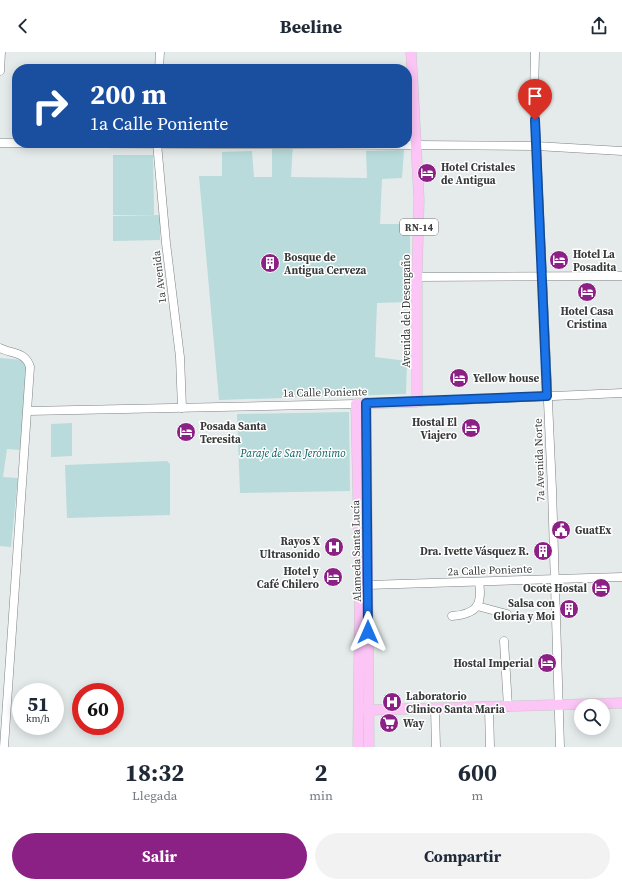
<!DOCTYPE html>
<html lang="es">
<meta charset="utf-8">
<style>
body{margin:0;font-family:"Source Serif 4",serif;background:#f2f2f3;color:#1f2937;height:100vh;display:flex;flex-direction:column;font-size:15px;white-space:nowrap}
*{box-sizing:border-box;margin:0}
p{font-size:13px;color:#747a83}
.icon{flex:none;width:22px;height:22px;fill:none;stroke:currentColor;stroke-width:2;stroke-linecap:round;stroke-linejoin:round}
.map{position:relative;height:695px;overflow:hidden}
.side{display:flex;flex-direction:column;background:#fff;flex:1}
.side>*{flex:none}
.guide{position:absolute;left:12px;top:12px;width:400px;height:84px;border-radius:16px;box-shadow:0 2px 10px #0003;background:#1a4fa0;color:#fff;overflow:hidden}
.buttons{position:absolute;left:574px;top:647px;display:grid;gap:8px}
.buttons a{display:grid;place-items:center;width:36px;height:36px;border-radius:50%;background:#fff;box-shadow:0 2px 10px #0003;font-size:20px}
.speed{position:absolute;left:12px;top:631px;display:flex;gap:8px;font-size:20px;font-weight:700;text-align:center}
.speed>*{display:grid;place-content:center;width:52px;height:52px;border-radius:50%;background:#fff;box-shadow:0 2px 10px #0003;line-height:1}
.speed small{font-size:10px;font-weight:400}
.speed .limit{border:6px solid #d22;background:#fff;color:#111}
.pin{position:absolute;display:grid;place-items:center;width:34px;height:34px;color:#fff;margin:-41px -17px;border-radius:50% 50% 50% 0;rotate:-45deg;box-shadow:0 0 4px #0007}
.pin .icon{rotate:45deg}
.me{position:absolute;width:44px;margin:-22px;rotate:0deg;stroke-linejoin:round;filter:drop-shadow(0 0 3px #0008)}
.turn{display:flex;align-items:center;gap:14px;height:84px;padding:0 12px;font-size:18px}
.turn .icon{width:52px;height:52px;stroke-width:2.5}
.turn b{display:block;font-size:28px;line-height:34px}
.eta{display:flex;justify-content:space-evenly;align-items:center;height:68px;text-align:center}
.eta b{font-size:24px;font-weight:700;line-height:28px}
.cta{display:flex;gap:8px;margin-top:auto;padding:8px 12px}
.cta a{flex:1;height:46px;border-radius:24px;background:#8c2185;color:#fff;font-size:16px;font-weight:700;line-height:46px;text-align:center}
.cta a+a{background:#f2f2f3;color:#1f2937}
header{display:flex;justify-content:space-between;align-items:center;height:52px;padding:0 12px;background:#fff;font-size:18px;font-weight:700}
.map>svg:first-child{display:block}
.green{fill:#b9dbdb}
.lines{fill:none;stroke-linecap:round;stroke-linejoin:round}
.minor-casing{stroke:#7d8383;stroke-width:9}
.major-casing{stroke:#c8c8c8;stroke-width:11}
.minor{stroke:#fff;stroke-width:8}
.major{stroke:#fbc5f5;stroke-width:10}
.route-casing{stroke:#114b97;stroke-width:10}
.route{stroke:#1a73e8;stroke-width:7}
.labels{text-anchor:middle;stroke-width:3;stroke-linejoin:round;paint-order:stroke}
.shield{fill:#fff;stroke:#747676;stroke-width:1}
.shield-label{font-size:10px;font-weight:bold;fill:#393b3b}
.poi-label{font-size:11px;font-weight:bold;fill:#393b3b;stroke:#fff;text-anchor:start}
.street-label{font-size:11px;fill:#393b3b;stroke:#fff}
.park-label{font-size:11px;font-style:italic;fill:#085c5d;stroke:#fff}
</style>
<header><svg class="icon" aria-label="back" viewBox="0 0 24 24"><path d="M15 5l-7 7 7 7"/></svg>Beeline<svg class="icon" aria-label="share" viewBox="0 0 24 24"><path d="M12 15V3M7 8l5-5 5 5M5 13v7h14v-7"/></svg></header>
<div class="map">
<svg width="622" height="695" viewBox="0 0 622 695">
<rect width="100%" height="100%" fill="#e5ebeb"/>
<g class="green">
<path d="M 272,91 L 293,91 L 291,125 L 367,126 L 366,99 L 404,98 L 402,126 L 382,127 L 380,172 L 410,172 L 410,250 L 377,251 L 375,305 L 407,309 L 406,342 L 219,348 L 199,124 L 222,124 L 222,100 L 252,99 L 254,125 L 272,125 Z"/>
<path d="M 113,103 L 153,103 L 154,163 L 113,163 Z"/>
<path d="M 160,163 L 160,188 L 113,189 L 113,164 Z"/>
<path d="M 0,306 L 23,308 L 27,314 L 21,398 L 7,397 L 3,425 L 18,426 L 11,495 L 0,494 Z"/>
<path d="M 349,360 L 350,439 L 240,441 L 237,362 Z"/>
<path d="M 72,371 L 72,404 L 51,405 L 51,372 Z"/>
<path d="M 167,409 L 170,412 L 170,463 L 67,466 L 65,413 Z"/>
</g>
<g class="lines">
<g class="minor-casing">
<g id="minor">
<path d="M 535,0 L 534,43 L 552,437 L 560,695"/>
<path d="M 159,17 L 160,0"/>
<path d="M 0,19 L 1,0"/>
<path d="M 0,91 L 417,93 L 536,94 L 622,99"/>
<path d="M 157,91 L 166,191 L 180,305 L 182,356"/>
<path d="M 417,225 L 622,224"/>
<path d="M 0,296 C 12,302 26,300 30,315 L 4,695"/>
<path d="M 417,350 L 622,341"/>
<path d="M 28,359 L 356,352"/>
<path d="M 362,532 L 368,533 L 622,525"/>
<path d="M 477,554 L 507,562"/>
<path d="M 452,564 C 476,562 483,554 479,530"/>
<path d="M 504,589 L 508,655"/>
<path d="M 489,656 L 490,695"/>
<path d="M 435,657 L 436,695"/>
</g>
</g>
<g class="major-casing">
<g id="major">
<path d="M 366,351 L 369,695"/>
<path d="M 362,657 L 369,658 L 622,651"/>
<path d="M 358,695 L 360,531 L 356,352 L 417,350 L 417,225 L 419,147 L 411,0"/>
</g>
</g>
<use href="#minor" class="minor"/>
<use href="#major" class="major"/>
</g>
<g class="lines">
<g class="route-casing">
<path id="route" d="M 368,580 L 366,351 L 547,344 L 535,68"/>
</g>
<use href="#route" class="route"/>
</g>
<defs>
<g id="hotel-disc" transform="scale(1)"><circle r="9.5" fill="#8c2185" stroke="#fff"/><path d="M-6-4.5h1.5V1H6V5H4.5V3h-9V5H-6ZM-4 0a1.8 1.8 0 1 1 3.6 0ZM.5 0V-2.5h3Q6-2.5 6 0Z" fill="#fff"/></g>
<g id="building-disc" transform="scale(1)"><circle r="9.5" fill="#8c2185" stroke="#fff"/><path d="M-4-6H4V6H1V3H-1V6H-4ZM-2.5-4.3h1.7v1.8h-1.7ZM.8-4.3h1.7v1.8H.8ZM-2.5-1h1.7V.8h-1.7ZM.8-1h1.7V.8H.8Z" fill="#fff"/></g>
<g id="civic-disc" transform="scale(1)"><circle r="9.5" fill="#8c2185" stroke="#fff"/><path d="M-.6-6.5H3V-4.5H.6V-3L4-1V1h2V6H-6V1h2V-1L-.6-3ZM-1.2 2.5V6h2.4V2.5Z" fill="#fff"/></g>
<g id="hospital-disc" transform="scale(1)"><circle r="9.5" fill="#8c2185" stroke="#fff"/><path d="M-5-5h3v3.5h4V-5h3V5h-3V1.5h-4V5h-3Z" fill="#fff"/></g>
<g id="supermarket-disc" transform="scale(1)"><circle r="9.5" fill="#8c2185" stroke="#fff"/><path d="M-6-5.5h2.5l.6 2H6L4.5 2H-2.5L-4.4-4H-6ZM-1.5 3.2a1.3 1.3 0 1 0 .1 0ZM3 3.2a1.3 1.3 0 1 0 .1 0Z" fill="#fff"/></g>
</defs>
<g fill-rule="evenodd">
<use href="#hotel-disc" x="427" y="121"/>
<use href="#hotel-disc" x="559" y="208"/>
<use href="#building-disc" x="270" y="211"/>
<use href="#hotel-disc" x="587" y="240"/>
<use href="#hotel-disc" x="459" y="326"/>
<use href="#hotel-disc" x="471" y="376"/>
<use href="#hotel-disc" x="186" y="380"/>
<use href="#civic-disc" x="561" y="478"/>
<use href="#hospital-disc" x="334" y="495"/>
<use href="#building-disc" x="543" y="499"/>
<use href="#hotel-disc" x="333" y="525"/>
<use href="#hotel-disc" x="601" y="536"/>
<use href="#building-disc" x="569" y="557"/>
<use href="#hotel-disc" x="547" y="611"/>
<use href="#hospital-disc" x="392" y="650"/>
<use href="#supermarket-disc" x="389" y="671"/>
</g>
<g class="labels">
<rect class="shield" x="400" y="167" width="38" height="16" rx="3"/>
<g class="shield-label">
<text x="419" y="179">RN-14</text>
</g>
<g class="poi-label">
<text x="441" y="119">Hotel Cristales<tspan x="441" dy="13">de Antigua</tspan></text>
<text x="573" y="206">Hotel La<tspan x="573" dy="13">Posadita</tspan></text>
<text x="284" y="209">Bosque de<tspan x="284" dy="13">Antigua Cerveza</tspan></text>
<text x="587" y="263" text-anchor="middle">Hotel Casa<tspan x="587" dy="13">Cristina</tspan></text>
<text x="473" y="330">Yellow house</text>
<text x="457" y="374" text-anchor="end">Hostal El<tspan x="457" dy="13">Viajero</tspan></text>
<text x="200" y="378">Posada Santa<tspan x="200" dy="13">Teresita</tspan></text>
<text x="575" y="482">GuatEx</text>
<text x="320" y="493" text-anchor="end">Rayos X<tspan x="320" dy="13">Ultrasonido</tspan></text>
<text x="529" y="503" text-anchor="end">Dra. Ivette Vásquez R.</text>
<text x="319" y="523" text-anchor="end">Hotel y<tspan x="319" dy="13">Café Chilero</tspan></text>
<text x="587" y="540" text-anchor="end">Ocote Hostal</text>
<text x="555" y="555" text-anchor="end">Salsa con<tspan x="555" dy="13">Gloria y Moi</tspan></text>
<text x="533" y="615" text-anchor="end">Hostal Imperial</text>
<text x="406" y="648">Laboratorio<tspan x="406" dy="13">Clinico Santa Maria</tspan></text>
<text x="403" y="675">Way</text>
</g>
<g class="street-label">
<text transform="translate(159 225) rotate(-97)" y="4">1a Avenida</text>
<text transform="translate(406 259) rotate(-90)" y="4">Avenida del Desengaño</text>
<text transform="translate(325 340) rotate(-1)" y="4">1a Calle Poniente</text>
<text transform="translate(539 408) rotate(-92)" y="4">7a Avenida Norte</text>
<text transform="translate(356 499) rotate(-91)" y="4">Alameda Santa Lucía</text>
<text transform="translate(490 518) rotate(-2)" y="4">2a Calle Poniente</text>
</g>
<g class="park-label">
<text x="293" y="405">Paraje de San Jerónimo</text>
</g>
</g>
</svg>
<div class="buttons">
<a><svg class="icon" aria-label="search" viewBox="0 0 24 24"><circle cx="10" cy="10" r="6"/><path d="M15 15l6 6"/></svg></a>
</div>
<div class="speed"><div>51<small>km/h</small></div><div class="limit">60</div></div>
<div class="pin" style="left:535px;top:68px;background:#d93025"><svg class="icon" aria-label="arrive" viewBox="0 0 24 24"><path d="M6 21V4h12l-3 4 3 4H6"/></svg></div>
<svg class="me" style="left:368px;top:580px" viewBox="-20 -20 40 40"><path d="M0-17L14 15 0 8-14 15z" fill="#1a73e8" stroke="#fff" stroke-width="4"/></svg>
<div class="guide">
<div class="turn"><svg class="icon" aria-label="right" viewBox="0 0 24 24"><path d="M7 20v-9h11M14 6l5 5-5 5"/></svg><div><b>200 m</b>1a Calle Poniente</div></div>
</div>
</div>
<section class="side">
<div class="eta">
<div><b>18:32</b><p>Llegada</p></div>
<div><b>2</b><p>min</p></div>
<div><b>600</b><p>m</p></div>
</div>
<div class="cta"><a>Salir</a><a>Compartir</a></div>
</section>
